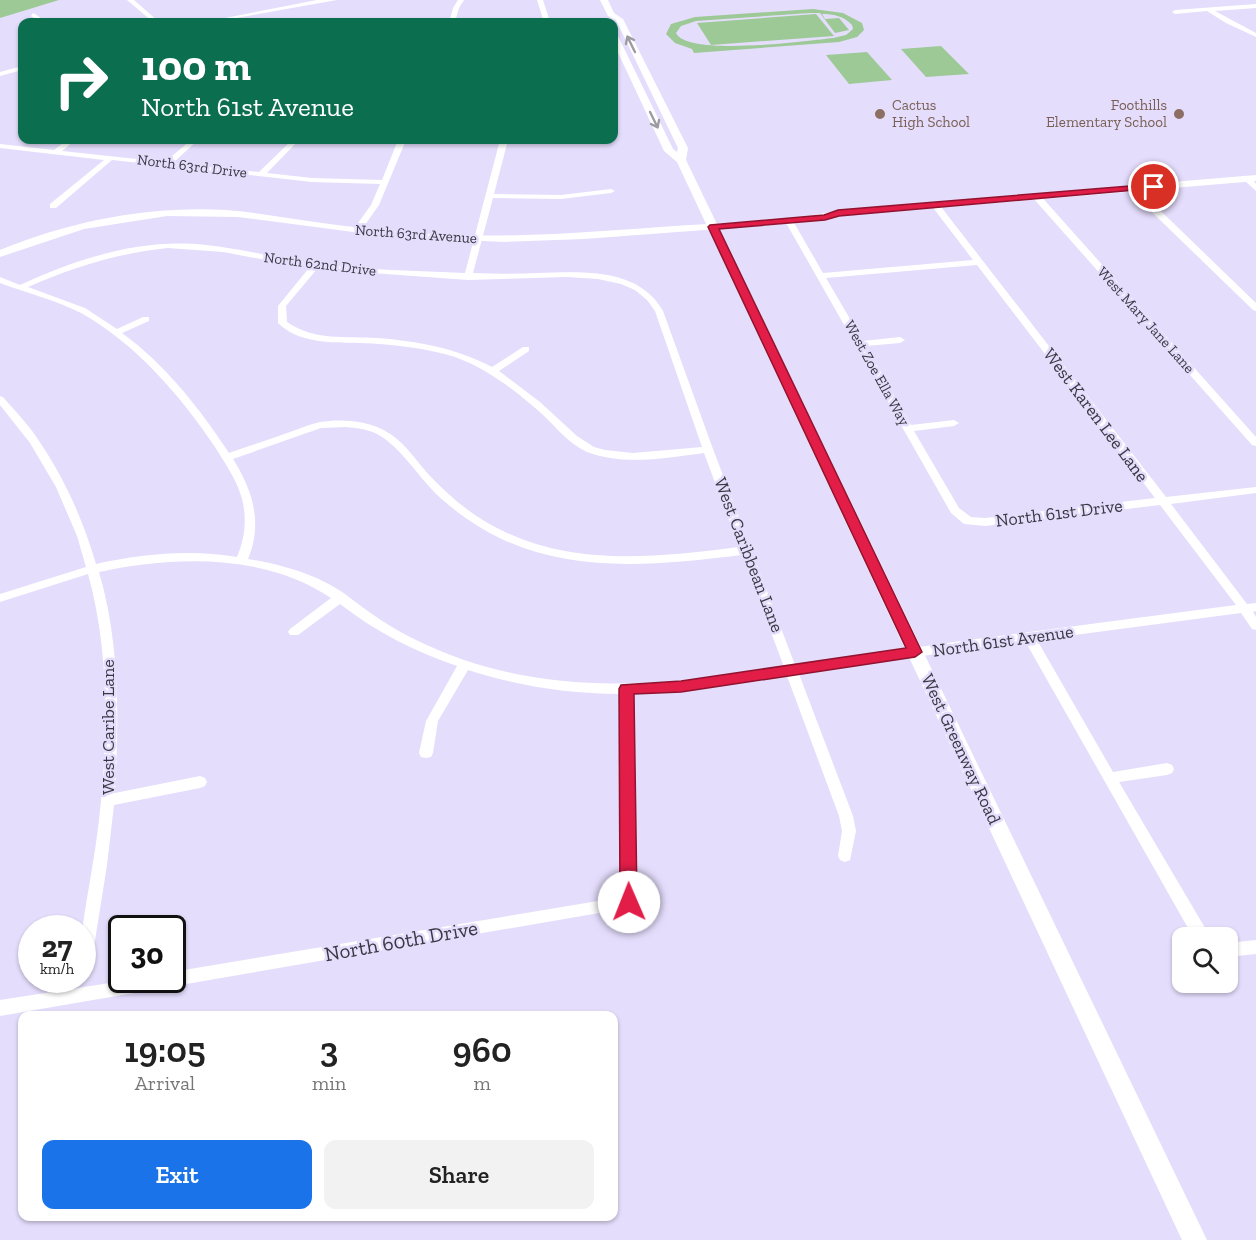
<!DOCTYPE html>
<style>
body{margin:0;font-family:"Zilla Slab",serif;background:#f2f2f2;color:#222;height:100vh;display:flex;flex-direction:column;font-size:22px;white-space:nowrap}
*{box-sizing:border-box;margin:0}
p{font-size:20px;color:#767676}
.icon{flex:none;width:33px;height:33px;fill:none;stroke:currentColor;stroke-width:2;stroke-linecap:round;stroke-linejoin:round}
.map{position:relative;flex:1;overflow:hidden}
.side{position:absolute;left:18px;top:1011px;width:600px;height:210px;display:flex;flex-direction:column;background:#fff;border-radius:12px;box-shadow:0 2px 4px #0004}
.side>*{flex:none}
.top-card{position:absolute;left:18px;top:18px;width:600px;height:126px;border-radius:12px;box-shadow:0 2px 4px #0004;background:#0b6e4f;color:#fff;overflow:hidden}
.controls{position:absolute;left:1172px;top:927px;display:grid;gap:12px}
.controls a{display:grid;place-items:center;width:66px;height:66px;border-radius:12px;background:#fff;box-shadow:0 2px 4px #0004;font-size:30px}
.speed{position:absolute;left:18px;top:915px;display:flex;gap:12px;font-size:30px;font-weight:700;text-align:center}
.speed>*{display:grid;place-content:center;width:78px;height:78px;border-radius:50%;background:#fff;box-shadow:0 2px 4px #0004;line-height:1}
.speed small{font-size:15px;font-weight:400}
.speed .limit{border:3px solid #111;border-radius:9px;background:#fff;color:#111}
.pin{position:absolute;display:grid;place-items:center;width:51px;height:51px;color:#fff;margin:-26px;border:3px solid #fff;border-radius:50%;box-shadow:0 2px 6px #0007}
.me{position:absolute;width:66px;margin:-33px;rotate:359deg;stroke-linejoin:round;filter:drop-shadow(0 0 4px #0008)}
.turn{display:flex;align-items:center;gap:21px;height:126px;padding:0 24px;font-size:27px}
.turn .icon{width:78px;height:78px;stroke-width:2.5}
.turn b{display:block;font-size:42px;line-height:51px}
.eta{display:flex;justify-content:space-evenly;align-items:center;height:102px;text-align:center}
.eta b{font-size:36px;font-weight:600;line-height:42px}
.cta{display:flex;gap:12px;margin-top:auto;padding:12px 24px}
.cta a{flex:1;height:69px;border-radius:12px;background:#1a73e8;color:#fff;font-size:24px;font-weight:600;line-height:69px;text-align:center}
.cta a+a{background:#f2f2f2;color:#222}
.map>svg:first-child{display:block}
.green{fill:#9dc997;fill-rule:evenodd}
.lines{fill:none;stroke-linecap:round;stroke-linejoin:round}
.minor{fill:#fff;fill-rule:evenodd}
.tertiary{fill:#fff;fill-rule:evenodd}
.secondary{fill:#fff;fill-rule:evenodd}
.oneway{stroke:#9d9ca2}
.route{fill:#e11d48;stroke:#92132f;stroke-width:1.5}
.education-dot{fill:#8d6e63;stroke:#e5ddfc;stroke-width:2}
.labels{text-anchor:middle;stroke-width:5;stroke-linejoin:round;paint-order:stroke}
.far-education-label{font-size:15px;fill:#785e54;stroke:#e5ddfc;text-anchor:start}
.far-street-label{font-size:15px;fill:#3b3844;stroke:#e5ddfc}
.street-label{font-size:18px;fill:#3b3844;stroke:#e5ddfc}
.near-street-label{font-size:21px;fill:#3b3844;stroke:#e5ddfc}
</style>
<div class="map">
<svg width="1256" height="1240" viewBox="0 0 1256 1240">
<rect width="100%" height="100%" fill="#e5ddfc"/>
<g class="green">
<path d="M 0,0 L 59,0 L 0,18 Z"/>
<path d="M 813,9 L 843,13 L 862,23 L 864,30 L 857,37 L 839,42 L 694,53 L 692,49 L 675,43 L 666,34 L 671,24 L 695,17 ZM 810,13 L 820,13 L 835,33 L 849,30 L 839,18 L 825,19 L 822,14 C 833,14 844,16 852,25 L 853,29 L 846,35 L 833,38 C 806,41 688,57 676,33 L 681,26 L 696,21 Z"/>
<path d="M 816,14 L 834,36 L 711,45 L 697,23 Z"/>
<path d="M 941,46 L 969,74 L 926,77 L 901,49 Z"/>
<path d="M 867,52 L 892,80 L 849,84 L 826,55 Z"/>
</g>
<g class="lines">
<g class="minor">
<path d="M 127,0 L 134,0 L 159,22 L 153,22 Z"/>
<path d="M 317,0 L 337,0 L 214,22 L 204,22 Z"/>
<path d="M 458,0 L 464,0 L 459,8 L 455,22 L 449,22 L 453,8 Z"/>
<path d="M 537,0 L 543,0 L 550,22 L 544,22 Z"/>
<path d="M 1256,4 L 1256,8 L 1215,11 L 1256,33 L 1256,37 L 1226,23 L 1207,11 L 1175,14 L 1172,12 L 1175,10 Z"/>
<path d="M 33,13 L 35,14 L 47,22 L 41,22 L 31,16 Z"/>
<path d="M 22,66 L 22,70 L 0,76 L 0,72 Z"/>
<path d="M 67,140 L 75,140 L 62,151 L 165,162 L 191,140 L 198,140 L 173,163 L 259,172 L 292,140 L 299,140 L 267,173 L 312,178 L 382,180 L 398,140 L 406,140 L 379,205 L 360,232 L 357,232 L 353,230 L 371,205 L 380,184 L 312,182 L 112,160 L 56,208 L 50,208 L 50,204 L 104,160 L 0,148 L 0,144 L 54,150 Z"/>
<path d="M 500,140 L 508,140 L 494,194 L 561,195 L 611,189 L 615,191 L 611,193 L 561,199 L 493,198 L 473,273 C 495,274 516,274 538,273 C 582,272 638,267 663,311 L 713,449 L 795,665 L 961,641 L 1236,605 L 1160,505 L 985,526 L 964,524 L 951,513 L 785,221 L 786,219 L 793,221 L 823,273 L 973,260 L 931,205 L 938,203 L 1166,497 L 1256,487 L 1256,493 L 1171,504 L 1247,604 L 1256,603 L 1256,611 L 1253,612 L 1256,617 L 1256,630 L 1252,629 L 1241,613 L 1037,640 L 1113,772 L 1167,763 L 1172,765 L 1174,769 L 1172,773 L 1167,775 L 1119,782 L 1211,938 L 1195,938 L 1188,928 L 1025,641 L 799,674 L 853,816 L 856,831 L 850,860 L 845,862 L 840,860 L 838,856 L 842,831 L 839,816 L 787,676 L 689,689 L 632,693 L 636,902 L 634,907 L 0,1016 L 0,1000 L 129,980 L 172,980 L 172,972 L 622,897 L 620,694 C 567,694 518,686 468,670 L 438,721 L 433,753 L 431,757 L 426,758 L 421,757 L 419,753 L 426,721 L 457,666 C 414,651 376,632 340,604 L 298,635 L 290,635 L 288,632 L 290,629 L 331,598 C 265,553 173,556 99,572 C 120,643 119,719 115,793 L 200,776 L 205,778 L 207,782 L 205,786 L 200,788 L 114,805 L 107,865 L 90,972 L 87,977 L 82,979 C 82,961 81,941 83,924 C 88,890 95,855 99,820 C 108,740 110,653 88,574 L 0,602 L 0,594 L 86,567 L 77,536 L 56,487 L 30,443 L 0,405 L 0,396 L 3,397 C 15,411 29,425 39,441 C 65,479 83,520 96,564 C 142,554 190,549 237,557 C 245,538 247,518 242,499 C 237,480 225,463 215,447 C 180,395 136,344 81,313 C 58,301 24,292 0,283 L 0,277 L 20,285 C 78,258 142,238 206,245 C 244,249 281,259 319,264 C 367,270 416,271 465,273 ZM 168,248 L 223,252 L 309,268 L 278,306 L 278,323 C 303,348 346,341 379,344 C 404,346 430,349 455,357 C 488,369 516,391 542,414 C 556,427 569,444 587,452 C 625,466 665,458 704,453 L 739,547 C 659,557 577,567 503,531 C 475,518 451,498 430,476 C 419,464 410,450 397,439 C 377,421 345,418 320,422 C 310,424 299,429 290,432 C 270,439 250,446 229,453 C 200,409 166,365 122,333 L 149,321 L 149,317 L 143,317 L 117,329 L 85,308 L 28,287 C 73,267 119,253 168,248 ZM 977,265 L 1155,498 L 985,518 L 971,517 L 959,508 L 914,431 L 954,426 L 959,423 L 954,420 L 911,425 L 866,346 L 900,343 L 905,340 L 900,337 L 863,341 L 826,278 ZM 317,269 L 468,280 L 567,277 L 598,279 L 621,284 L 635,290 L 647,300 L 655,311 L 702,447 L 633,453 L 605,450 L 594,447 L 577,436 L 540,402 L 499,371 L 529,351 L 529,347 L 523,347 L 492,367 C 456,348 417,341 377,338 C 346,336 314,341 287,322 L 286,306 ZM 346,427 C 356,428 367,429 377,434 C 402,447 421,482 444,501 C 532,578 634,568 742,555 L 784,667 C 655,687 539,699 418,641 C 389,627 370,613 345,594 C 319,575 280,564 248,559 C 263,523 253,491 233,459 L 321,428 Z"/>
<path d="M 1244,176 L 1250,176 L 1256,184 L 1256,191 L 1244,180 Z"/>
<path d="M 1129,186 L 1135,186 L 1256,303 L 1256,311 L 1253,310 L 1129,190 Z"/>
<path d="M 1033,194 L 1039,194 L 1256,437 L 1256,446 L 1252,445 L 1033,198 Z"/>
<path d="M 1256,940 L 1256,954 L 1227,957 L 1227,943 Z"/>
</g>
<path class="tertiary" d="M 1256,175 L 1256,181 L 839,216 L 825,220 L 758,226 L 584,239 L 504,242 L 384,236 L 238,217 L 167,216 L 84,229 L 0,257 L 0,250 C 72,221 147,206 225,210 C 255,212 285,218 315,222 C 349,227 384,230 418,233 C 509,240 599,231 690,225 C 738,222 791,222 838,210 Z"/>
<path class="secondary" d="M 600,0 L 608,0 L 614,13 L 623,19 L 688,148 L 686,160 L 1207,1240 L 1182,1240 L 677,162 L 664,151 L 614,44 L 614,34 L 618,36 L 673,149 L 677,152 L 678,148 L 616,20 L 608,16 Z"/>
</g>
<defs><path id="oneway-shaft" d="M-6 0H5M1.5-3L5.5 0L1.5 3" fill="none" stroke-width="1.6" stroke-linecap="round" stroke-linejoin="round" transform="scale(1.5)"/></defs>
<g class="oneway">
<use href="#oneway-shaft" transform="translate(631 44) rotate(-116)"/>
<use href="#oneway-shaft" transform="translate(654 120) rotate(64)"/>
</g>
<path class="route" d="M 1154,184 L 1159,187 L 1158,188 L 839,216 L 825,220 L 719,229 L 922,652 L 915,657 L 681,692 L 634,694 L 637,902 L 635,907 L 629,910 L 623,907 L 620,902 L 619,689 L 621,685 L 681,681 L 906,648 L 708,227 L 710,225 L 824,215 L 838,210 Z"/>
<g class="education-dot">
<circle cx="880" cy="114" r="6"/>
<circle cx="1179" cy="114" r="6"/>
</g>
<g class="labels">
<g class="far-education-label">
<text x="892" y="110">Cactus<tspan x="892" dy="17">High School</tspan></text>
<text x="1167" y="110" text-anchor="end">Foothills<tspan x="1167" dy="17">Elementary School</tspan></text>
</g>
<g class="far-street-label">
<text transform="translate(192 166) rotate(7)" y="5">North 63rd Drive</text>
<text transform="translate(416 234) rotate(4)" y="5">North 63rd Avenue</text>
<text transform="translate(320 264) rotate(7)" y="5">North 62nd Drive</text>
<text transform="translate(1146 320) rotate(48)" y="5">West Mary Jane Lane</text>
<text transform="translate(877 373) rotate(61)" y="5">West Zoe Ella Way</text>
</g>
<g class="street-label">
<text transform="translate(1096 415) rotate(53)" y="6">West Karen Lee Lane</text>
<text transform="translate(1059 513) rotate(-7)" y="6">North 61st Drive</text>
<text transform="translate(749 555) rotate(69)" y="6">West Caribbean Lane</text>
<text transform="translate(1003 641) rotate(-8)" y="6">North 61st Avenue</text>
<text transform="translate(108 727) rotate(-90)" y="6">West Caribe Lane</text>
<text transform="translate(961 749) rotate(65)" y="6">West Greenway Road</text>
</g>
<g class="near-street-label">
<text transform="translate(401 941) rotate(-10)" y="7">North 60th Drive</text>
</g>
</g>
</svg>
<div class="controls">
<a><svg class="icon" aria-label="search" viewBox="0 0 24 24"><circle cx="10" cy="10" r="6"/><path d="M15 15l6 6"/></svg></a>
</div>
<div class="speed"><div>27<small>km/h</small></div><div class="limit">30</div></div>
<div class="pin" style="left:1154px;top:187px;background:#d93025"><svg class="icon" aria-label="arrive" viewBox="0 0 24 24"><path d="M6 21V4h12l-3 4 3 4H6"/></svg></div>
<svg class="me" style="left:629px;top:902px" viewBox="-20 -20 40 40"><circle r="19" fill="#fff"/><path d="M0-13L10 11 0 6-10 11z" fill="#e11d48"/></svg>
<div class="top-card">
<div class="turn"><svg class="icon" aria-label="right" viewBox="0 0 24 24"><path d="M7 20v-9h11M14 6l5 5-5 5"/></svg><div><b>100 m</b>North 61st Avenue</div></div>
</div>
<section class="side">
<div class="eta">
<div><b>19:05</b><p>Arrival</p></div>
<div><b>3</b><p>min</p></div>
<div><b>960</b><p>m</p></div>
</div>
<div class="cta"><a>Exit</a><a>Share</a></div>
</section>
</div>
